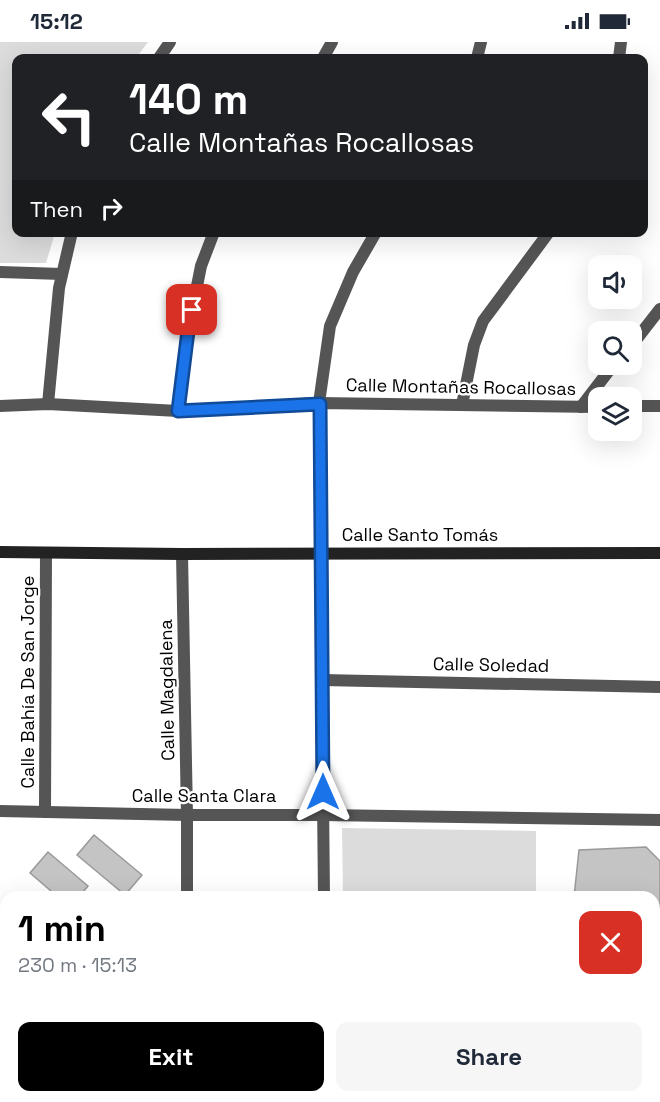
<!DOCTYPE html>
<meta charset="utf-8">
<style>
body{margin:0;font-family:"Space Grotesk",sans-serif;background:#f6f6f7;color:#1f2937;height:100vh;display:flex;flex-direction:column;font-size:22px;white-space:nowrap}
*{box-sizing:border-box;margin:0}
p{font-size:20px;color:#747a83}
.icon{flex:none;width:33px;height:33px;fill:none;stroke:currentColor;stroke-width:2;stroke-linecap:round;stroke-linejoin:round}
.map{position:relative;flex:1;overflow:hidden}
.side{position:absolute;left:0px;top:849px;width:660px;height:212px;display:flex;flex-direction:column;background:#fff;border-radius:18px 18px 0 0;box-shadow:0 6px 24px #0002}
.side>*{flex:none}
.banner{position:absolute;left:12px;top:12px;width:636px;height:183px;border-radius:12px;box-shadow:0 6px 24px #0002;background:#202124;color:#fff;overflow:hidden}
.tools{position:absolute;left:588px;top:213px;display:grid;gap:12px}
.tools a{display:grid;place-items:center;width:54px;height:54px;border-radius:12px;background:#fff;box-shadow:0 6px 24px #0002;font-size:30px}
.pin{position:absolute;display:grid;place-items:center;width:51px;height:51px;color:#fff;margin:-26px;border-radius:12px;box-shadow:0 3px 9px #0006}
.me{position:absolute;width:66px;margin:-33px;rotate:0deg;stroke-linejoin:round;filter:drop-shadow(0 0 4px #0008)}
.turn{display:flex;align-items:center;gap:21px;height:126px;padding:0 18px;font-size:27px}
.turn .icon{width:78px;height:78px;stroke-width:2.5}
.turn b{display:block;font-size:42px;line-height:51px}
.then{display:flex;align-items:center;height:57px;padding:0 18px;background:#0003;gap:12px;font-size:22px}
.round{display:grid;place-items:center;flex:none;width:63px;height:63px;border-radius:12px;background:#f6f6f7}
.summary{display:flex;align-items:center;justify-content:space-between;height:102px;padding:0 18px}
h1{font-size:36px;font-weight:800;line-height:45px;color:#000}
.primary-button{display:flex;gap:12px;margin-top:auto;padding:12px 18px}
.primary-button a{flex:1;height:69px;border-radius:12px;background:#000;color:#fff;font-size:24px;font-weight:800;line-height:69px;text-align:center}
.primary-button a+a{background:#f6f6f7;color:#1f2937}
.status{display:flex;justify-content:space-between;align-items:center;height:42px;padding:0 30px;background:#fff;direction:ltr}
.status svg{height:16px;fill:currentColor}
.map>svg:first-child{display:block}
.green{fill:#dcdcdc}
.building{fill:#c4c4c4;stroke:#999;stroke-width:1.5}
.lines{fill:none;stroke-linecap:round;stroke-linejoin:round}
.street{stroke:#555;stroke-width:12}
.secondary{stroke:#222;stroke-width:12}
.route-casing{stroke:#114b97;stroke-width:15}
.route{stroke:#1a73e8;stroke-width:10}
.labels{text-anchor:middle;stroke-width:4.5;stroke-linejoin:round;paint-order:stroke}
.street-label{font-size:18px;fill:#000;stroke:#fff}
</style>
<div class="status"><b>15:12</b><svg viewBox="0 0 49 12"><path d="M0 12V9h3v3zM5 12V6h3v6zM10 12V3h3v9zM15 12V0h3v12zM26 1h20v11H26zM47 4h2v5h-2z"/></svg></div>
<div class="map">
<svg width="660" height="1060" viewBox="0 0 660 1060">
<rect width="100%" height="100%" fill="#fff"/>
<g class="green">
<path d="M 0,0 L 148,0 L 136,16 L 16,16 L 16,190 L 55,191 L 46,221 L 0,221 Z"/>
<path d="M 342,786 L 536,789 L 536,855 L 343,855 Z"/>
</g>
<g class="building">
<path d="M 94,793 L 142,833 L 125,853 L 77,813 Z"/>
<path d="M 646,805 L 660,819 L 660,897 L 654,898 L 654,855 L 574,855 L 579,808 Z"/>
<path d="M 48,810 L 88,844 L 79,855 L 58,855 L 30,831 Z"/>
</g>
<g class="lines">
<g class="street">
<path d="M 159,16 L 170,0"/>
<path d="M 323,16 L 332,0"/>
<path d="M 477,16 L 481,0"/>
<path d="M 619,16 L 621,0"/>
<path d="M 0,230 L 62,232"/>
<path d="M 632,303 L 660,267"/>
<path d="M 48,362 L 59,246 L 72,190"/>
<path d="M 462,363 L 474,303 L 483,279 L 549,190"/>
<path d="M 0,364 L 48,362 L 178,369 L 319,361 L 598,365"/>
<path d="M 632,364 L 660,364"/>
<path d="M 581,365 L 614,322"/>
<path d="M 178,369 L 188,289 L 201,224 L 214,190"/>
<path d="M 182,512 L 187,773 L 187,855"/>
<path d="M 322,638 L 660,645"/>
<path d="M 0,769 L 187,773 L 323,773 L 660,778"/>
<path d="M 45,770 L 46,511"/>
<path d="M 324,855 L 319,361 L 330,284 L 353,230 L 376,190"/>
<path d="M 0,988 L 6,988"/>
<path d="M 326,1054 L 326,1060"/>
<path d="M 185,1060 L 185,1054"/>
<path d="M 463,1060 L 463,1054"/>
<path d="M 595,1060 L 595,1054"/>
</g>
<g class="secondary">
<path d="M 0,510 L 182,512 L 660,511"/>
<path d="M 654,1011 L 660,1011"/>
<path d="M 368,1060 L 386,1054"/>
</g>
</g>
<g class="lines">
<g class="route-casing">
<path id="route" d="M 192,268 L 188,289 L 178,369 L 320,362 L 323,750"/>
</g>
<use href="#route" class="route"/>
</g>
<g class="labels">
<g class="street-label">
<text transform="translate(461 345) rotate(1)" y="6">Calle Montañas Rocallosas</text>
<text x="420" y="499">Calle Santo Tomás</text>
<text transform="translate(491 623) rotate(1)" y="6">Calle Soledad</text>
<text transform="translate(28 640) rotate(-90)" y="6">Calle Bahía De San Jorge</text>
<text transform="translate(167 648) rotate(-91)" y="6">Calle Magdalena</text>
<text x="204" y="760">Calle Santa Clara</text>
</g>
</g>
</svg>
<div class="tools">
<a><svg class="icon" aria-label="sound" viewBox="0 0 24 24"><path d="M4 9h4l5-4v14l-5-4H4zM17 9q2 3 0 6"/></svg></a>
<a><svg class="icon" aria-label="search" viewBox="0 0 24 24"><circle cx="10" cy="10" r="6"/><path d="M15 15l6 6"/></svg></a>
<a><svg class="icon" aria-label="layers" viewBox="0 0 24 24"><path d="M12 4l9 5-9 5-9-5zM3 14l9 5 9-5"/></svg></a>
</div>
<div class="pin" style="left:192px;top:268px;background:#d93025"><svg class="icon" aria-label="arrive" viewBox="0 0 24 24"><path d="M6 21V4h12l-3 4 3 4H6"/></svg></div>
<svg class="me" style="left:323px;top:750px" viewBox="-20 -20 40 40"><path d="M0-17L14 15 0 8-14 15z" fill="#1a73e8" stroke="#fff" stroke-width="4"/></svg>
<div class="banner">
<div class="turn"><svg class="icon" aria-label="left" viewBox="0 0 24 24"><path d="M17 20v-9H6M10 6l-5 5 5 5"/></svg><div><b>140 m</b>Calle Montañas Rocallosas</div></div>
<div class="then">Then<svg class="icon" aria-label="right" viewBox="0 0 24 24"><path d="M7 20v-9h11M14 6l5 5-5 5"/></svg></div>
</div>
<section class="side">
<div class="summary"><div><h1>1 min</h1><p>230 m · 15:13</p></div><a class="round" style="background:#d93025;color:#fff"><svg class="icon" aria-label="close" viewBox="0 0 24 24"><path d="M6 6l12 12M18 6L6 18"/></svg></a></div>
<div class="primary-button"><a>Exit</a><a>Share</a></div>
</section>
</div>
